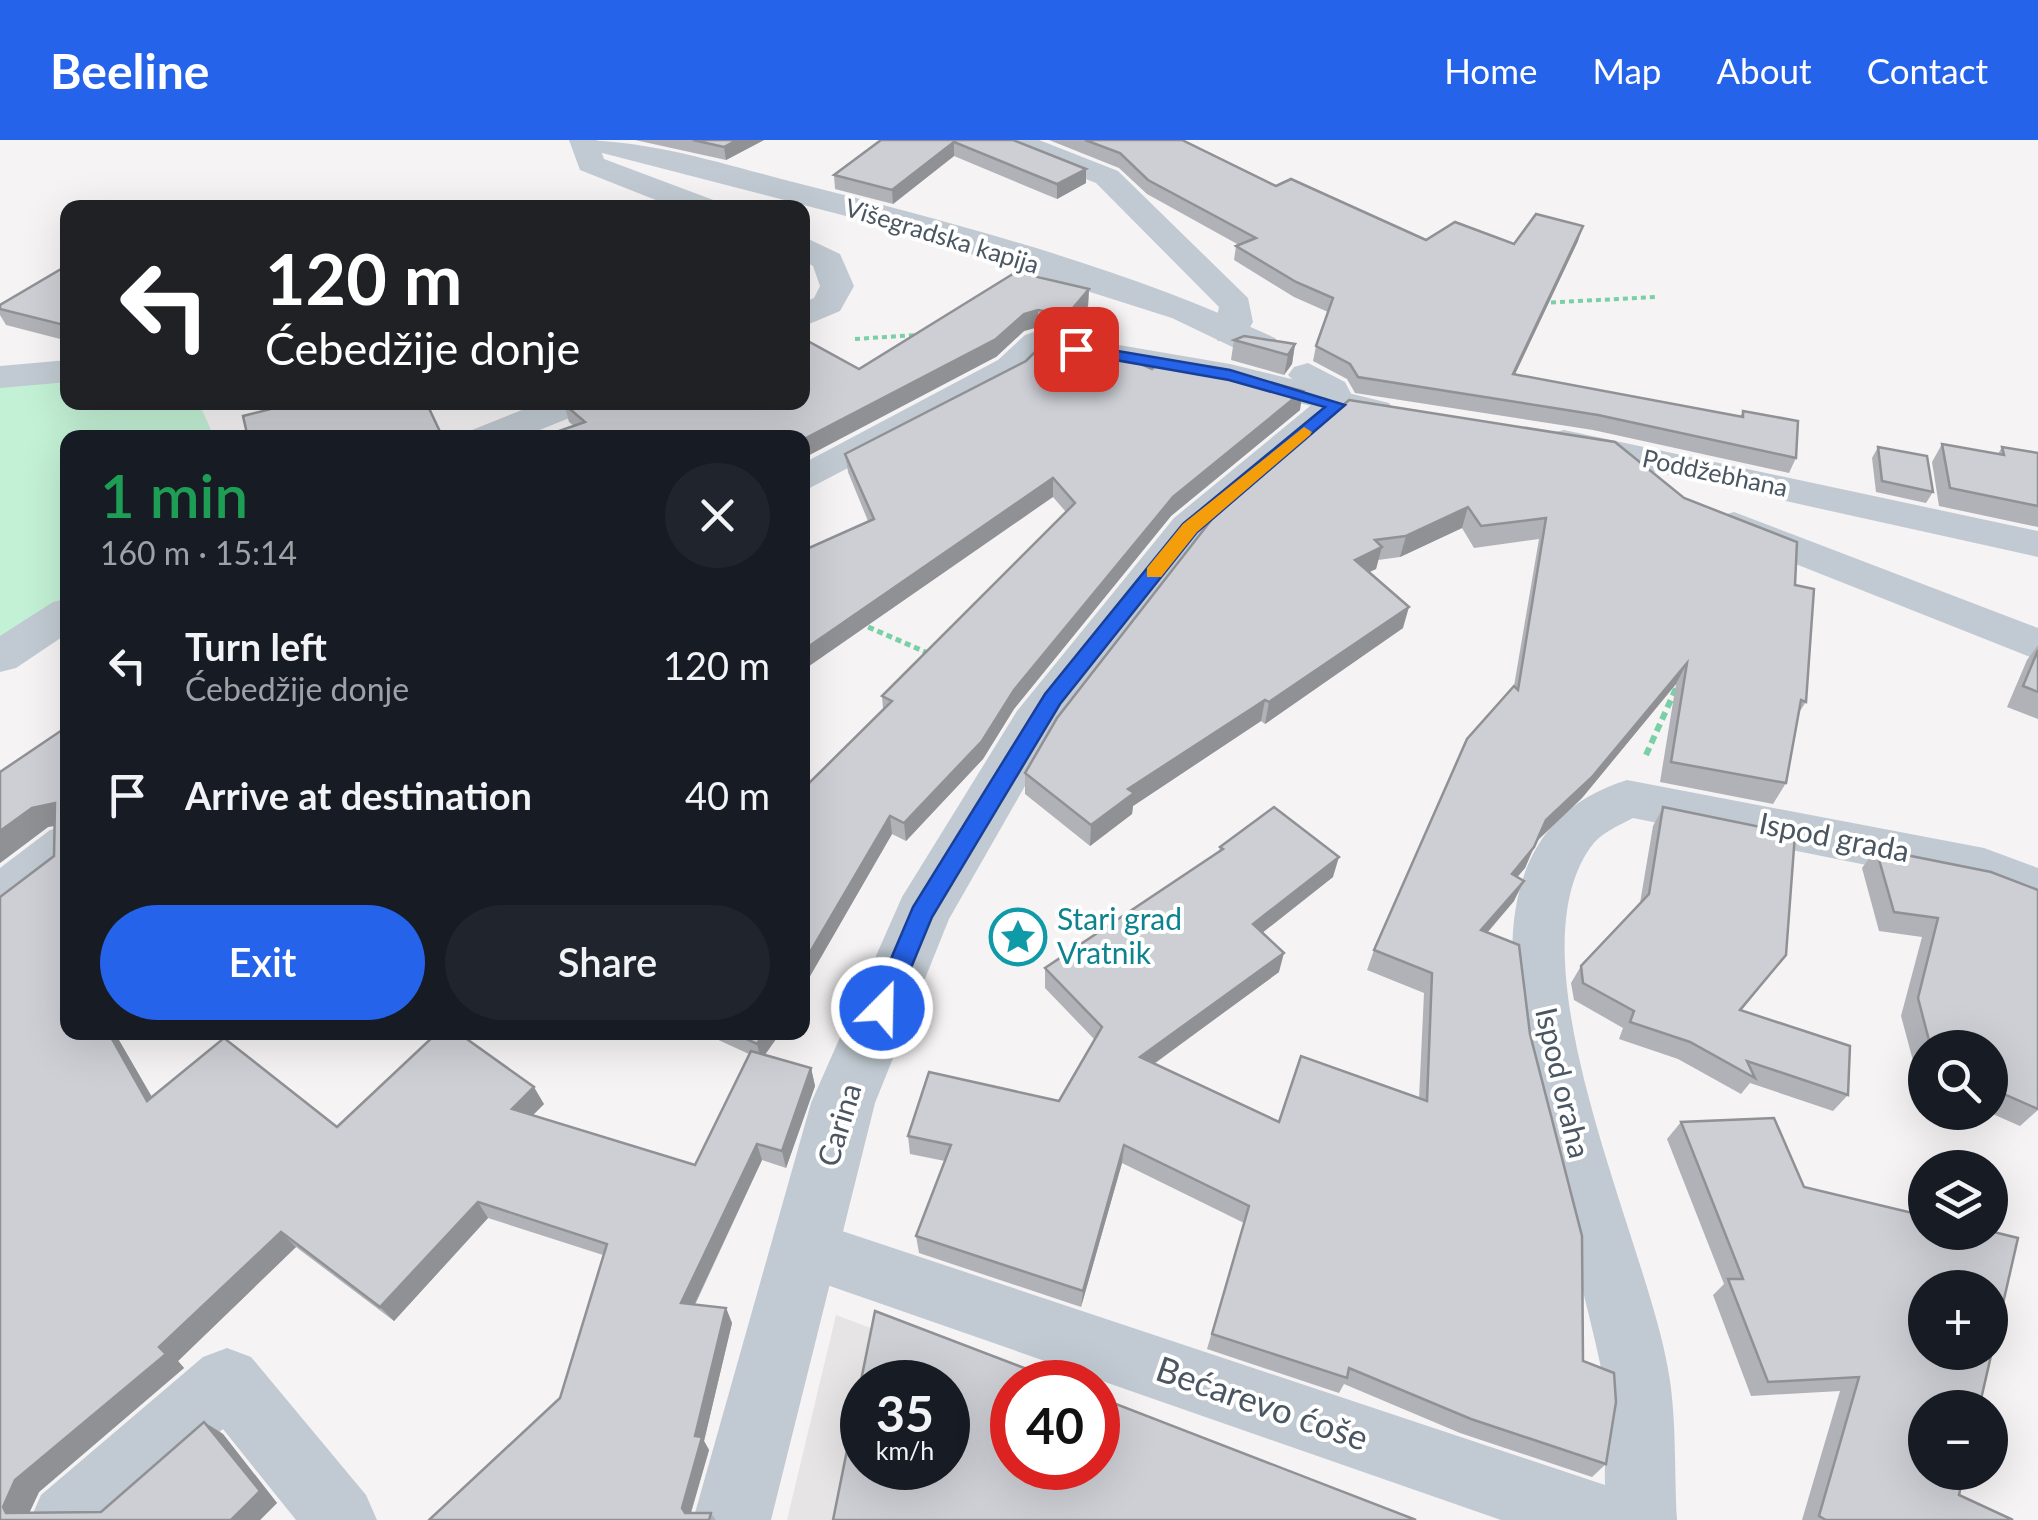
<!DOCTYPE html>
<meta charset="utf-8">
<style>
body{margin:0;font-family:Lato,sans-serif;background:#20242c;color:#f1f3f6;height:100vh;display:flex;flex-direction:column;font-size:38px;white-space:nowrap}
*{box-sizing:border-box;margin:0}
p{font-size:32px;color:#9ea1a6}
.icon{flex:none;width:55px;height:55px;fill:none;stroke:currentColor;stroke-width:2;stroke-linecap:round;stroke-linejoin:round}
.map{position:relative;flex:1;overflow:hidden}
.sheet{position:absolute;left:60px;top:290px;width:750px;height:610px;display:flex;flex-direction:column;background:#171b24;border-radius:20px;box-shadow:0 10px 40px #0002}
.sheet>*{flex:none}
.banner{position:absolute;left:60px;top:60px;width:750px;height:210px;border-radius:20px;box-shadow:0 10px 40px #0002;background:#202124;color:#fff;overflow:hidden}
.buttons{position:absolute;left:1908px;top:890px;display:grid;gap:20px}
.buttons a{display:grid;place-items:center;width:100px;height:100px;border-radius:50%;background:#171b24;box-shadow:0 10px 40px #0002;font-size:50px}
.speed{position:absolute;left:840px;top:1220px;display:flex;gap:20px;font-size:50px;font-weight:700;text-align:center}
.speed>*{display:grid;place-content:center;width:130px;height:130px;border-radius:50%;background:#171b24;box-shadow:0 10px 40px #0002;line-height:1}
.speed small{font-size:25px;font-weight:400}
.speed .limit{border:15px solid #d22;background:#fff;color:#111}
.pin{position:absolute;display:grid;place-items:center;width:85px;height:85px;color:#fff;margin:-42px;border-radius:20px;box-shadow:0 5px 15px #0006}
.me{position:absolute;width:110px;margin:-55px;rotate:23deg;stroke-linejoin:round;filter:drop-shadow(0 0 8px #0008)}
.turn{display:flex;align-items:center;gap:35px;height:210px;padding:0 40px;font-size:45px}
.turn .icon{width:130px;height:130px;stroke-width:2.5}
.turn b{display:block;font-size:70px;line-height:85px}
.round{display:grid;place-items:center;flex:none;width:105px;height:105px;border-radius:52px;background:#20242c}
.overview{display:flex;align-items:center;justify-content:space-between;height:170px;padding:0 40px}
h1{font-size:60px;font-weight:600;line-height:75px;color:#1e9e55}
.action{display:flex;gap:20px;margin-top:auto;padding:20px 40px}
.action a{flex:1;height:115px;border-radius:60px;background:#2563eb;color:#fff;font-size:40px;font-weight:600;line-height:115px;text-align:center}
.action a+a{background:#20242c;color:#f1f3f6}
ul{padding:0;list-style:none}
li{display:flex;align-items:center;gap:30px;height:130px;padding:0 40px}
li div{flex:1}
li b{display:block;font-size:38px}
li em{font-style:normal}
header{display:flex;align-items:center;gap:60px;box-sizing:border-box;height:140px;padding:0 50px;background:#2563eb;color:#fff}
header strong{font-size:48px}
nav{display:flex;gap:55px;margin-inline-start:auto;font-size:35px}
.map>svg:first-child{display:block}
.education{fill:#e6e4e5;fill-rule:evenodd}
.green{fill:#c3f1d5}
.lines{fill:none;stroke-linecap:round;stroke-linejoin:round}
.path-far2{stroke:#7ad0a6;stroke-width:4;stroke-dasharray:5 4;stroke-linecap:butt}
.path-far1{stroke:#7ad0a6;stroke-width:5;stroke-dasharray:6 4;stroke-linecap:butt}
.path{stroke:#7ad0a6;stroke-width:6;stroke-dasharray:8 5;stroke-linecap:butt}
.minor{fill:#c1cad2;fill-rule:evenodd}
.tertiary{fill:#c1cad2;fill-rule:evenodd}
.wall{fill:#b0b2b7}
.shaded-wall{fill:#909195}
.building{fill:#cdcfd5;stroke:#909195;stroke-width:2.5;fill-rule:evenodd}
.route{fill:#2563eb;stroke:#184099;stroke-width:2.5}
.slow{fill:#f59e0b}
.labels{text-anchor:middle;stroke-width:8;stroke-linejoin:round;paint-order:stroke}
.far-street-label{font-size:25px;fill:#4a5661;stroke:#fff}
.street-label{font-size:30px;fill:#4a5661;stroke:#fff}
.culture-label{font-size:30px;fill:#0d838f;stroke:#fff;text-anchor:start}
.near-street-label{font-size:35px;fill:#4a5661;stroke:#fff}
</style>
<header>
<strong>Beeline</strong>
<nav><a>Home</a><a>Map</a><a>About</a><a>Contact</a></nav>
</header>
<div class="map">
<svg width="2038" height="1380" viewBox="0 0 2038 1380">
<rect width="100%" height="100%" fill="#f5f3f3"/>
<path class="education" d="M 836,1175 L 1015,1242 L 1012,1328 L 1098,1328 L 1378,1380 L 787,1380 ZM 862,1242 L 948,1242 L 948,1328 L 862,1328 Z"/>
<path class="green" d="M 67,241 L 68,262 L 199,263 L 214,297 L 68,298 L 67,472 L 0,514 L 0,246 Z"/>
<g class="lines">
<g class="path-far2">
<path d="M 1542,163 L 1655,157"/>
<path d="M 855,199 L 917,195"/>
</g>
<path class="path-far1" d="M 859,483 L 930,514"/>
<path class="path" d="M 1646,615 L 1678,544"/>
<g class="minor">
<path d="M 569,0 L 597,0 L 604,19 L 716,61 L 720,68 L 676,68 L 580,30 Z"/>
<path d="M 999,0 L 1039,0 L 1118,31 L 1248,158 L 1253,182 L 1242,201 L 1218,201 L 1213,194 L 1219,167 L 1096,43 L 1003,6 Z"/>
<path d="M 802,96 L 840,114 L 854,146 L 840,171 L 802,187 L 802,163 L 814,158 L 820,146 L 813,126 L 802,120 Z"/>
<path d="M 1037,191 L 1230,224 L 1389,263 L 1395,271 L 1389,279 L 1376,282 L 1230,246 L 1045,214 L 1024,236 L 802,352 L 802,324 L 998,220 L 1025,195 Z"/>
<path d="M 68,220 L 68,242 L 0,248 L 0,226 Z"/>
<path d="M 542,262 L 594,262 L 589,270 L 520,298 L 466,298 L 472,290 Z"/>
<path d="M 1564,290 L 2038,391 L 2038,417 L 1551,309 L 1545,301 L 1551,293 Z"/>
<path d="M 1734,372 L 2038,488 L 2038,520 L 1720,394 L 1714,385 L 1720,376 Z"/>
<path d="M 68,458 L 68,493 L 16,528 L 0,532 L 0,496 L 53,462 Z"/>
<path d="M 1627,640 L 1984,708 L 2038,728 L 2038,771 L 1976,747 L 1633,678 C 1618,686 1600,693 1590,708 C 1509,824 1646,1100 1668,1229 C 1677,1277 1674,1331 1677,1380 L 1501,1380 L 784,1130 L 775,1109 L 784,1088 L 806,1079 L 1605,1345 C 1604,1306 1609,1261 1600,1223 C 1585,1154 1565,1085 1548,1017 C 1516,892 1459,692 1627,640 Z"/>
<path d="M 68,685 L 68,732 L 18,772 L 0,778 L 0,728 L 50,690 Z"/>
<path d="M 227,1208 L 251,1217 L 366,1355 L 377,1380 L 296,1380 L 223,1289 L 120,1380 L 30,1380 L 41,1355 L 203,1217 Z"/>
</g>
<g class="tertiary">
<path d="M 574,0 C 652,0 722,24 797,43 C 958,84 1124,127 1275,198 L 1280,206 L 1275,214 L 1247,214 L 1172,178 L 873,83 L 579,7 Z"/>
<path d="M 1308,223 L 1345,242 L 1357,265 L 1206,398 L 1053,597 L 949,779 L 875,963 L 771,1380 L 693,1380 L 811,963 L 902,757 L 1017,571 L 1174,378 L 1315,262 L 1288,235 L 1294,227 Z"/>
</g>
</g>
<g class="wall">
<path d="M 635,0 L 764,0 L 726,20 Z"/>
<path d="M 881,0 L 1013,0 L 1086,29 L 1086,43 L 1057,59 L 954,16 L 893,64 L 835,49 L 834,35 Z"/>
<path d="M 1049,0 L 1182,0 L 1276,46 L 1426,100 L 1514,104 L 1578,101 L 1515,234 L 1740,277 L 1743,271 L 1796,318 L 1789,333 L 1593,290 L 1355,253 L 1347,239 L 1313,221 L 1316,206 L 1328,172 L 1294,157 L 1234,120 L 1236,106 L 1239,105 L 1147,54 L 1119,28 Z"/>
<path d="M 68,125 L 68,201 L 6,185 L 0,175 L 0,165 Z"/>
<path d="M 1089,149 L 1088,166 L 1067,192 L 1038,187 L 1024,191 L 996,217 L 574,286 L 569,282 L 564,264 L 859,229 Z"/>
<path d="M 1234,200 L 1295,204 L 1292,224 L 1284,235 L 1231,220 Z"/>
<path d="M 1152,229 L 1300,270 L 1171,376 L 1014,569 L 983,619 L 906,701 L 892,694 L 802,850 L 802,650 L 883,569 L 882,556 L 1066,372 L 1053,357 L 868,381 L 848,332 L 845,314 Z"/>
<path d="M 1349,260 L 1795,445 L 1806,562 L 1798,574 L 1786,643 L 1773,664 L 1660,642 L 1676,544 L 1582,658 L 1537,700 L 1525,728 L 1517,737 L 1514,761 L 1488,792 L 1530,894 L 1583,1221 L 1606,1324 L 1592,1337 L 1460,1293 L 1344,1244 L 1339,1253 L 1207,1209 L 1244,1083 L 1122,1023 L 1081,1167 L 919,1113 L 916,1096 L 945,1021 L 910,1014 L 908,996 L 1059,961 L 1095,900 L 1045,848 L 1045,828 L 1219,712 L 1220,707 L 1333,737 L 1262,793 L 1279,832 L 1154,924 L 1279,982 L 1419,959 L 1424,853 L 1367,830 L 1374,810 L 1514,546 L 1539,399 L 1474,408 L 1462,388 L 1400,417 L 1378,420 L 1376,429 L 1369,432 L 1403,488 L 1265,584 L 1261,581 L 1133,666 L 1132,674 L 1090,706 L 1025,654 L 1025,633 Z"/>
<path d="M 1942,304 L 1998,314 L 2002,307 L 2038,313 L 2038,387 L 1939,366 L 1932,322 Z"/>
<path d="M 1878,307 L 1933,352 L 1926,363 L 1876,352 L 1872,318 Z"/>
<path d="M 2038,505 L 2038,579 L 2007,567 L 2027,520 Z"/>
<path d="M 68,586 L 68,892 L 120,892 L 116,895 L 152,957 L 337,987 L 544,964 L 533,975 L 695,1025 L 749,914 L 701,892 L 781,892 L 765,915 L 811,928 L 815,946 L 786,1028 L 762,1020 L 695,1165 L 726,1168 L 732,1183 L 704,1301 L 709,1310 L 691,1373 L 711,1373 L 716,1380 L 429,1380 L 560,1258 L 603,1115 L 488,1078 L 394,1181 L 296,1107 L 178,1221 L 184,1228 L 39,1352 L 29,1372 L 101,1372 L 204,1282 L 223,1294 L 277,1363 L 260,1380 L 0,1380 L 3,756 L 54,716 L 54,686 L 48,687 L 0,723 L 0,632 Z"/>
<path d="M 1663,667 L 1786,815 L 1741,871 L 1848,955 L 1833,971 L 1750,943 L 1741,954 L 1678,919 L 1619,899 L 1623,888 L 1574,860 L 1571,843 L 1581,826 L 1640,763 L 1653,686 Z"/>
<path d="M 1876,709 L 2038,750 L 2038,970 L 2020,986 L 1988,972 L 1990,972 L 1990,908 L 1925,908 L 1925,945 L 1919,943 L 1901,876 L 1922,797 L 1879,791 L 1862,728 Z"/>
<path d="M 1681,982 L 1804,1047 L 1959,1355 L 2013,1380 L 1802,1380 L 1840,1251 L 1751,1256 L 1713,1155 L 1724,1144 L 1667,999 Z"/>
</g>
<g class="shaded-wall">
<path d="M 737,0 L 764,0 L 726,20 L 724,7 Z"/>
<path d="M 954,2 L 954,16 L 893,64 L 892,50 Z"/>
<path d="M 1086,29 L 1086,43 L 1057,59 L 1057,44 Z"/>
<path d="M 1583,86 L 1578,101 L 1508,249 L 1513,234 Z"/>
<path d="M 1089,149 L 1088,166 L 1067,192 L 1067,175 Z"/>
<path d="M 1038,170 L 1038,187 L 1024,191 L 996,217 L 802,319 L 802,300 L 1024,174 Z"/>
<path d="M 1295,204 L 1292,224 L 1284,235 L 1288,215 Z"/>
<path d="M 1303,251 L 1300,270 L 1171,376 L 1014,569 L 983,619 L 906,701 L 904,683 L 1173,357 Z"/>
<path d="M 1053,338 L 1053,357 L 802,531 L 802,511 Z"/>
<path d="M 1468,367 L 1462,388 L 1400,417 L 1406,396 Z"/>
<path d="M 1382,407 L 1376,429 L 1350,441 L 1355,420 Z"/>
<path d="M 1409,467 L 1403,488 L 1265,584 L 1269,562 Z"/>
<path d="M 1687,523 L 1676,544 L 1582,658 L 1537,701 L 1546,680 Z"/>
<path d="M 1265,560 L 1261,581 L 1133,666 L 1132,674 L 1090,706 L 1091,685 L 1128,649 Z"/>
<path d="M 55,663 L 68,683 L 48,687 L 0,723 L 0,691 L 32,668 Z"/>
<path d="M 890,676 L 892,694 L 802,850 L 802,826 Z"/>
<path d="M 1534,707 L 1525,728 L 1503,754 L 1512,734 Z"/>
<path d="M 1339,717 L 1333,737 L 1248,804 L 1253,784 Z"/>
<path d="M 1524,741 L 1514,761 L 1472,810 L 1481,790 Z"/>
<path d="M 1284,813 L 1279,832 L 1137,936 L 1140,917 Z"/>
<path d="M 108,892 L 120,892 L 116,895 L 164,978 L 147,961 Z"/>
<path d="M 765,892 L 781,892 L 761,920 L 757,904 Z"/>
<path d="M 811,928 L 815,946 L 786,1028 L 782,1011 Z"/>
<path d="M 534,947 L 544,964 L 522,986 L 512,969 Z"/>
<path d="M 757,1004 L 762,1020 L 688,1178 L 681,1163 Z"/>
<path d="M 1124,1005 L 1122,1023 L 1081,1167 L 1083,1151 Z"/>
<path d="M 478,1062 L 488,1078 L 394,1181 L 380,1167 Z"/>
<path d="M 281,1092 L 296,1107 L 178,1221 L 184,1228 L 39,1352 L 27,1378 L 6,1373 L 3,1367 L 15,1340 Z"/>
<path d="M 726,1168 L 732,1183 L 704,1301 L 709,1310 L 689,1379 L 682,1368 L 695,1296 Z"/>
<path d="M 204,1282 L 223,1294 L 277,1363 L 260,1380 L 231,1380 Z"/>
</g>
<g class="building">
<path d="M 693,0 L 737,0 L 724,7 Z"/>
<path d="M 881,0 L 1013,0 L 1086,29 L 1057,44 L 954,2 L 892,50 L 834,35 Z"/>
<path d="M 1085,0 L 1182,0 L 1276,46 L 1291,39 L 1426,100 L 1455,82 L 1514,104 L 1536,74 L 1583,86 L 1513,234 L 1743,277 L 1743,271 L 1798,281 L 1796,318 L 1598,275 L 1358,237 L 1350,224 L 1316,206 L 1333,158 L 1296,142 L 1236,106 L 1256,98 L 1148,40 L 1120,13 Z"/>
<path d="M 68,125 L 68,186 L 0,169 L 0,165 Z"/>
<path d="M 1016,132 L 1089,149 L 1067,175 L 1038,170 L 1024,174 L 996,199 L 802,300 L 802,298 L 539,298 L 585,282 L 564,264 L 568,262 L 802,262 L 802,200 L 804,199 L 859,229 Z"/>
<path d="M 1244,196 L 1295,204 L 1288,215 L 1234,200 Z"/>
<path d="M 1047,200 L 1114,212 L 1152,229 L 1163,220 L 1228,231 L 1303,251 L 1173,357 L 1014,550 L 982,601 L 904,683 L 890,676 L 802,826 L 802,650 L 892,561 L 882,556 L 1075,363 L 1053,338 L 802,511 L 802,411 L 874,379 L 845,314 L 1026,221 Z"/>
<path d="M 1349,260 L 1615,302 L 1684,358 L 1797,402 L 1795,445 L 1814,449 L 1806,562 L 1801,560 L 1786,643 L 1671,622 L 1687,523 L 1592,637 L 1546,680 L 1534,707 L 1512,734 L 1524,741 L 1481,790 L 1519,805 L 1530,894 L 1582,1096 L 1583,1221 L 1614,1233 L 1616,1262 L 1606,1324 L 1471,1279 L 1349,1228 L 1347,1238 L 1212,1194 L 1249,1066 L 1124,1005 L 1083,1151 L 916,1096 L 951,1005 L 908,996 L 929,932 L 1059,961 L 1102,887 L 1045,828 L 1223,709 L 1220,707 L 1274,667 L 1339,717 L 1253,784 L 1284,813 L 1140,917 L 1279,982 L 1301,916 L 1427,961 L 1432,833 L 1374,810 L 1467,599 L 1514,546 L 1518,550 L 1546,378 L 1481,386 L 1468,367 L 1406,396 L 1375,400 L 1382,407 L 1355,420 L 1409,467 L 1269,562 L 1265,560 L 1128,649 L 1134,653 L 1091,685 L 1025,633 L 1057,578 L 1212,379 Z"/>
<path d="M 298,262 L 426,262 L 443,298 L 248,298 L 243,276 Z"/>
<path d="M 1942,304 L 2004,315 L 2002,307 L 2038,313 L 2038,366 L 1950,348 Z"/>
<path d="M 1878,307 L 1927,316 L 1933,352 L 1882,341 Z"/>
<path d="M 2038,510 L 2038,552 L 2023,546 Z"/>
<path d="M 68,586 L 68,892 L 108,892 L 147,961 L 224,898 L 337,987 L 438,892 L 457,892 L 534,947 L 512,969 L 695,1025 L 751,911 L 811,928 L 782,1011 L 757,1004 L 681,1163 L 726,1168 L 695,1296 L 702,1297 L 682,1368 L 685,1373 L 711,1373 L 709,1380 L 429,1380 L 560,1258 L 607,1104 L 478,1062 L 380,1167 L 281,1092 L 159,1207 L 166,1214 L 15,1340 L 3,1367 L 6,1373 L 101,1372 L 204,1282 L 260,1351 L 231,1380 L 0,1380 L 0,757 L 54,716 L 55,663 L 32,668 L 0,691 L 0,632 Z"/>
<path d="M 1663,667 L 1795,694 L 1786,815 L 1740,870 L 1850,906 L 1848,955 L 1747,921 L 1755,938 L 1690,902 L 1630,882 L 1634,871 L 1583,843 L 1581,826 L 1649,754 Z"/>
<path d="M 1876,709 L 1991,732 L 2038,750 L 2038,969 L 1990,948 L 1990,908 L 1931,908 L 1918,858 L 1938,778 L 1894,772 Z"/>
<path d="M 732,892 L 765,892 L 757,904 Z"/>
<path d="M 1774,978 L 1804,1047 L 1925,1076 L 1925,1092 L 1990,1092 L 1990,1091 L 2018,1098 L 1979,1268 L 1925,1268 L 1925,1332 L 1964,1332 L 1959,1355 L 2013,1380 L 1826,1380 L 1819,1376 L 1859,1237 L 1768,1242 L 1728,1139 L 1743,1139 L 1681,982 ZM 1925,1148 L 1990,1148 L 1990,1212 L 1925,1212 Z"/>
<path d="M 875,1171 L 1061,1242 L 1012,1242 L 1012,1328 L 1098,1328 L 1098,1257 L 1416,1380 L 833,1380 ZM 862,1242 L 948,1242 L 948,1328 L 862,1328 Z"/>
</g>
<path class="route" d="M 1076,204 L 1230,230 L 1345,265 L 1197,392 L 1060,564 L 932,777 L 891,876 L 882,879 L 870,868 L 913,767 L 1045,554 L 1183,384 L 1325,267 L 1229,240 L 1070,212 L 1068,209 Z"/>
<path class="slow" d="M 1304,287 L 1312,292 L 1310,295 L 1197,392 L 1161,437 L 1147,437 L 1147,428 L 1183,384 Z"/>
<defs>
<g id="sight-ring" transform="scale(2.875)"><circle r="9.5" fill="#fff" stroke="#0f9aa8" stroke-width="1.5"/><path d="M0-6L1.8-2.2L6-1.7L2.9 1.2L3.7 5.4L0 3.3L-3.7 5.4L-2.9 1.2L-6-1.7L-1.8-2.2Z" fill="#0f9aa8"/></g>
</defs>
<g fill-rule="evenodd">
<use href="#sight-ring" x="1018" y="797"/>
</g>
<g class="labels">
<g class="far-street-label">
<text transform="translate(942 96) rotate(17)" y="9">Višegradska kapija</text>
<text transform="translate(1715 333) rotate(12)" y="9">Poddžebhana</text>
</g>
<g class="street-label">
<text transform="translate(1834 698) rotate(11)" y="10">Ispod grada</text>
<text transform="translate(1562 943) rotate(77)" y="10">Ispod oraha</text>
<text transform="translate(840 985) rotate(-73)" y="10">Carina</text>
</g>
<g class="culture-label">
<text x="1057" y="790">Stari grad<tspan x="1057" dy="34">Vratnik</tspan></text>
</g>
<g class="near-street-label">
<text transform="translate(1262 1264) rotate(19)" y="12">Bećarevo ćoše</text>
</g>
</g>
</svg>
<div class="buttons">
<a><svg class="icon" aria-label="search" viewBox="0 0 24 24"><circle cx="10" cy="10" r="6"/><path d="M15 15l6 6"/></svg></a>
<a><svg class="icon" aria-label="layers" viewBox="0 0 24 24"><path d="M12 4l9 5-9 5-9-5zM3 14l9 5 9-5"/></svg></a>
<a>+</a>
<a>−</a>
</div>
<div class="speed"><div>35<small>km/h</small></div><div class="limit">40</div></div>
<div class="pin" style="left:1076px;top:209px;background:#d93025"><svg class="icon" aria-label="arrive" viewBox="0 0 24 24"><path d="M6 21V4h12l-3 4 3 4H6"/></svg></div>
<svg class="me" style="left:882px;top:868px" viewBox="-20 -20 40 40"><circle r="17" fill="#2563eb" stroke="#fff" stroke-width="3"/><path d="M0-11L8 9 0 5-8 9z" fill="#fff"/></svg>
<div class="banner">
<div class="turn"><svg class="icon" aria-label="left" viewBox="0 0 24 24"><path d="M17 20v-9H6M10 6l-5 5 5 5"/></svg><div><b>120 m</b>Ćebedžije donje</div></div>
</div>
<section class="sheet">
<div class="overview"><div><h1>1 min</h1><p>160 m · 15:14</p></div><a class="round"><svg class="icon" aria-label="close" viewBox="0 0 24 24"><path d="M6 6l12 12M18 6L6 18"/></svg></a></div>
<ul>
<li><svg class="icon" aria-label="left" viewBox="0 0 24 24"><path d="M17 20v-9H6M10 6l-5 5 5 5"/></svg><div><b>Turn left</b><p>Ćebedžije donje</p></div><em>120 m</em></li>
<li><svg class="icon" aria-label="arrive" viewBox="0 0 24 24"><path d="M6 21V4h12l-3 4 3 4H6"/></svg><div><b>Arrive at destination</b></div><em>40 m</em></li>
</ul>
<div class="action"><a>Exit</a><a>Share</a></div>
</section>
</div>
